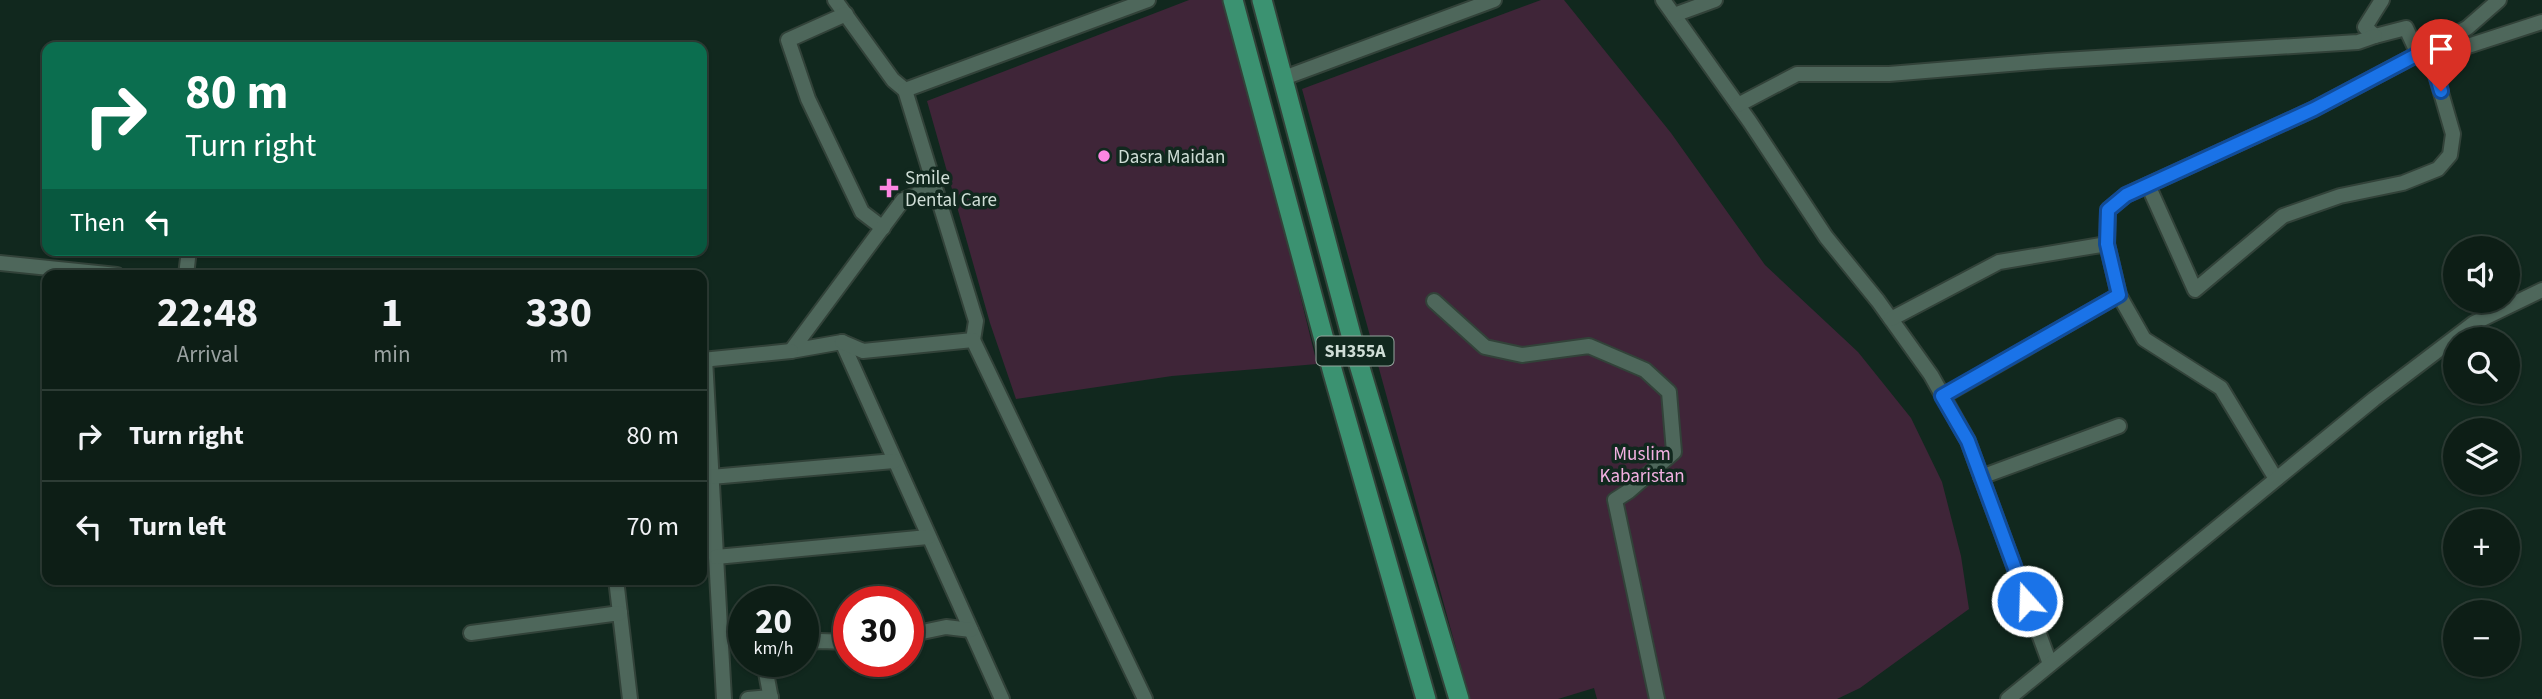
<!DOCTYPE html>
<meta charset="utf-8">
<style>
body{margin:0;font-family:"Source Sans 3",sans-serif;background:#1b2b23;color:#f1f3f6;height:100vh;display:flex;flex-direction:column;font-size:26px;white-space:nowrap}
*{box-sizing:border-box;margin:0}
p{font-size:23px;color:#9aa2a1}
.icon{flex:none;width:38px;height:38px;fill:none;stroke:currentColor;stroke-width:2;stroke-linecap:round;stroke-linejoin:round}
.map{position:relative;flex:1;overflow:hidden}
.panel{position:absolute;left:42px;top:270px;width:665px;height:315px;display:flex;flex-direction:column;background:#0d1e16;border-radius:14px;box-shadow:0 2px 5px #0004,0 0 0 2px #2d3c35}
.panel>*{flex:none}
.guide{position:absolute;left:42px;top:42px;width:665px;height:214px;border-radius:14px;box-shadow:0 2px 5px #0004,0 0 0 2px #2d3c35;background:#0b6e4f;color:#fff;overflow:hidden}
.buttons{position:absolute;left:2443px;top:236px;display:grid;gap:14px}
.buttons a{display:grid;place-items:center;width:77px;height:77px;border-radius:50%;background:#0d1e16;box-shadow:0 2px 5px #0004,0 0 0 2px #2d3c35;font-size:35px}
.speed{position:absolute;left:728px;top:586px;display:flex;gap:14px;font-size:35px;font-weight:700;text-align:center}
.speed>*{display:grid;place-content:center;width:91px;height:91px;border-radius:50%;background:#0d1e16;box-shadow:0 2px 5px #0004,0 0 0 2px #2d3c35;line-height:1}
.speed small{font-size:18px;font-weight:400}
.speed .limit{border:10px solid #d22;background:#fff;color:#111}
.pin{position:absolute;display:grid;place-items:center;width:60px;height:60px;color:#fff;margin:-72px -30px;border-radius:50% 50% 50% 0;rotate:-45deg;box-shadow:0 0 7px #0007}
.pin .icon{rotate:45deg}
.me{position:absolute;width:77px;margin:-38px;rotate:340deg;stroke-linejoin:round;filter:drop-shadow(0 0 5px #0008)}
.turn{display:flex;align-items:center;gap:24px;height:147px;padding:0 28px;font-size:32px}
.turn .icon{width:91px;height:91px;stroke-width:2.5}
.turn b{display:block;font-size:49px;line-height:60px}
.then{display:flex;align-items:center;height:66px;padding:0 28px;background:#0003;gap:14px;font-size:26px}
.eta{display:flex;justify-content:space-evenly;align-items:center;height:119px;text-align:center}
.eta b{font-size:42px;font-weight:700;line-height:49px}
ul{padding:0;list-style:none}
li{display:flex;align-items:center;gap:21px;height:91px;padding:0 28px;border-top:2px solid #2d3c35}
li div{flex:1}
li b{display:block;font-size:26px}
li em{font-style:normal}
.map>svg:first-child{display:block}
.green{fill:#3f2538}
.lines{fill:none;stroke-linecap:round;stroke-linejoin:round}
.minor-casing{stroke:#324239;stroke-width:18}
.primary-casing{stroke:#324239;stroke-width:23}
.minor{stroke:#4e675b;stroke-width:14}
.primary{stroke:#3b9271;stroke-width:19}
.route-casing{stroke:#114b97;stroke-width:18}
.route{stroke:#1a73e8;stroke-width:12}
.poi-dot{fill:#fd86e2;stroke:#11281e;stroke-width:2.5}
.labels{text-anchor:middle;stroke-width:7;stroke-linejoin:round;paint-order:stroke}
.shield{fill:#11281e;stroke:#96a79f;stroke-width:2}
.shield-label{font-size:18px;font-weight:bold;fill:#cfddd6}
.poi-label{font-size:19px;fill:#cfddd6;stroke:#11281e;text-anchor:start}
.park-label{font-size:19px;fill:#f2b0e1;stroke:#11281e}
</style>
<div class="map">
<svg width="2542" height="699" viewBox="0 0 2542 699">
<rect width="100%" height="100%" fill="#11281e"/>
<g class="green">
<path d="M 1189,0 L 1228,0 L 1317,364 L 1172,376 L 1016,399 L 990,323 L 927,101 Z"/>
<path d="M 1541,0 L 1564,0 L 1671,133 L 1765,265 L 1858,352 L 1911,418 L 1942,482 L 1961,556 L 1969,609 L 1860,688 L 1837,699 L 1597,699 L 1594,688 L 1558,699 L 1470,699 L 1302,89 Z"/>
</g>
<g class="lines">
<g class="minor-casing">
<g id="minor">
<path d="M 835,0 L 893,80 L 905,90"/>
<path d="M 1663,0 L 1750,122 L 1826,237 L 1878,301 L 1931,375 L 1968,441 L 2050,664"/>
<path d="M 2382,0 L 2365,27 L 2375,36 L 2406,28 L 2418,54 L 2431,58 L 2542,22"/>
<path d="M 846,14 L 788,40 L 808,99 L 862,212 L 883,228"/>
<path d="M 1674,15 L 1715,0"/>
<path d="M 1281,79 L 1494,0"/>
<path d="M 1738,105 L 1797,74 L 1889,74 L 2047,61 L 2358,42 L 2375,36"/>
<path d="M 2148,185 L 2195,290 L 2283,216 L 2340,196 L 2403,183 L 2438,169 L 2450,155 L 2453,134 L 2431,58"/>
<path d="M 935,187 L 903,200 L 791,351 L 842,342 L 1002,699"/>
<path d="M 0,263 L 117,275"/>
<path d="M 186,275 L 189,250"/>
<path d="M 1434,301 L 1485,347 L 1522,355 L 1589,346 L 1645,370 L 1669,392 L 1674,452 L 1629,491 L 1615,500 L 1657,699"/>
<path d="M 1891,319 L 1999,262 L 2107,244"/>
<path d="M 973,340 L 976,321 L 905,90 L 1148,0"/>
<path d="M 842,342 L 863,351 L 973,340 L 1145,699"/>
<path d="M 705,359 L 724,699"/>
<path d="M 702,360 L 791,351"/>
<path d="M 1943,396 L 2119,295"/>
<path d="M 711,477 L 894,461"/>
<path d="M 1981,477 L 2119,426"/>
<path d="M 2276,479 L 2221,388 L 2144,339 L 2119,295 L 2107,244 L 2108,210 L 2126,195 L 2314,109 L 2467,28 L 2499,0"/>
<path d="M 716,557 L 928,537"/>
<path d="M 616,579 L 630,699"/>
<path d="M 471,633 L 620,613"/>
<path d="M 908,635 L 946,627 L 971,630"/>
<path d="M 803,643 L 820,641 L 849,642"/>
<path d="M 764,662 L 771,699"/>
<path d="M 748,699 L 771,697"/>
<path d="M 2008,699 L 2374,399 L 2474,323 L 2542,290"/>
</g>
</g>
<g class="primary-casing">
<g id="primary">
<path d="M 1233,0 L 1333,373 L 1426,699"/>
<path d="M 1262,0 L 1358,361 L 1459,699"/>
</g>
</g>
<use href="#minor" class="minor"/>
<use href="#primary" class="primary"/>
</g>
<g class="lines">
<g class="route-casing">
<path id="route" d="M 2027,601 L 1968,441 L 1942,396 L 2119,295 L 2107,244 L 2108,210 L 2126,195 L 2314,109 L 2418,54 L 2431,58 L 2441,91"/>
</g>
<use href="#route" class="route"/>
</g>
<g class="poi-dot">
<circle cx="1104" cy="156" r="7"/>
<path d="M885.5 177.5h7v7h7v7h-7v7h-7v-7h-7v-7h7z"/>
</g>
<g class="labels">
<rect class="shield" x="1316.5" y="336.5" width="77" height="29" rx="5"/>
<g class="shield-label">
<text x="1355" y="357">SH355A</text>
</g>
<g class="poi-label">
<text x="1118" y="163">Dasra Maidan</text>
<text x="905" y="184">Smile<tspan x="905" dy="22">Dental Care</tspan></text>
</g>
<g class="park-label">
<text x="1642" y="460">Muslim<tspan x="1642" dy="22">Kabaristan</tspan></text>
</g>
</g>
</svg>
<div class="buttons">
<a><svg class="icon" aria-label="sound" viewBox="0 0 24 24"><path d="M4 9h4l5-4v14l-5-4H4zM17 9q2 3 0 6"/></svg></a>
<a><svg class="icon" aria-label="search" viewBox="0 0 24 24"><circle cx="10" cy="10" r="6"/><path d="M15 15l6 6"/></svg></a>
<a><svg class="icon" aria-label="layers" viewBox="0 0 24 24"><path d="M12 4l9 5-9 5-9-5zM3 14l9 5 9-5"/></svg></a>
<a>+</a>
<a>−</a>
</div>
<div class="speed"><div>20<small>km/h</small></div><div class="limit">30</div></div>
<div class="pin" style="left:2441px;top:91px;background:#d93025"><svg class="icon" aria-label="arrive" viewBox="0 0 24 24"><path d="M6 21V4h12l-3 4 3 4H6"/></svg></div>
<svg class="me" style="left:2027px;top:601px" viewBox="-20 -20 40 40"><circle r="17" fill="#1a73e8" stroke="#fff" stroke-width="3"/><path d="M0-11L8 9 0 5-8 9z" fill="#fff"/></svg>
<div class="guide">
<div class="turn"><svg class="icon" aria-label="right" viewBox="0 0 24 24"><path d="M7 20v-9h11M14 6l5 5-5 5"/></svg><div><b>80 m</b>Turn right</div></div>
<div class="then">Then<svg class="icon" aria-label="left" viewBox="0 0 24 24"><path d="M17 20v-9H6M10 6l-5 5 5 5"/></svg></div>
</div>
<section class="panel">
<div class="eta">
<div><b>22:48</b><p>Arrival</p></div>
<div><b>1</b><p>min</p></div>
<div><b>330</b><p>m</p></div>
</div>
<ul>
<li><svg class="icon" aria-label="right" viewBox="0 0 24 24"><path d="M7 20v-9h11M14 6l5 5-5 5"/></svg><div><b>Turn right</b></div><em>80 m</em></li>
<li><svg class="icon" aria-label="left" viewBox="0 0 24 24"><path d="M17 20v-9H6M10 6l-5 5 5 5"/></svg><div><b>Turn left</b></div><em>70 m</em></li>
</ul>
</section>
</div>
